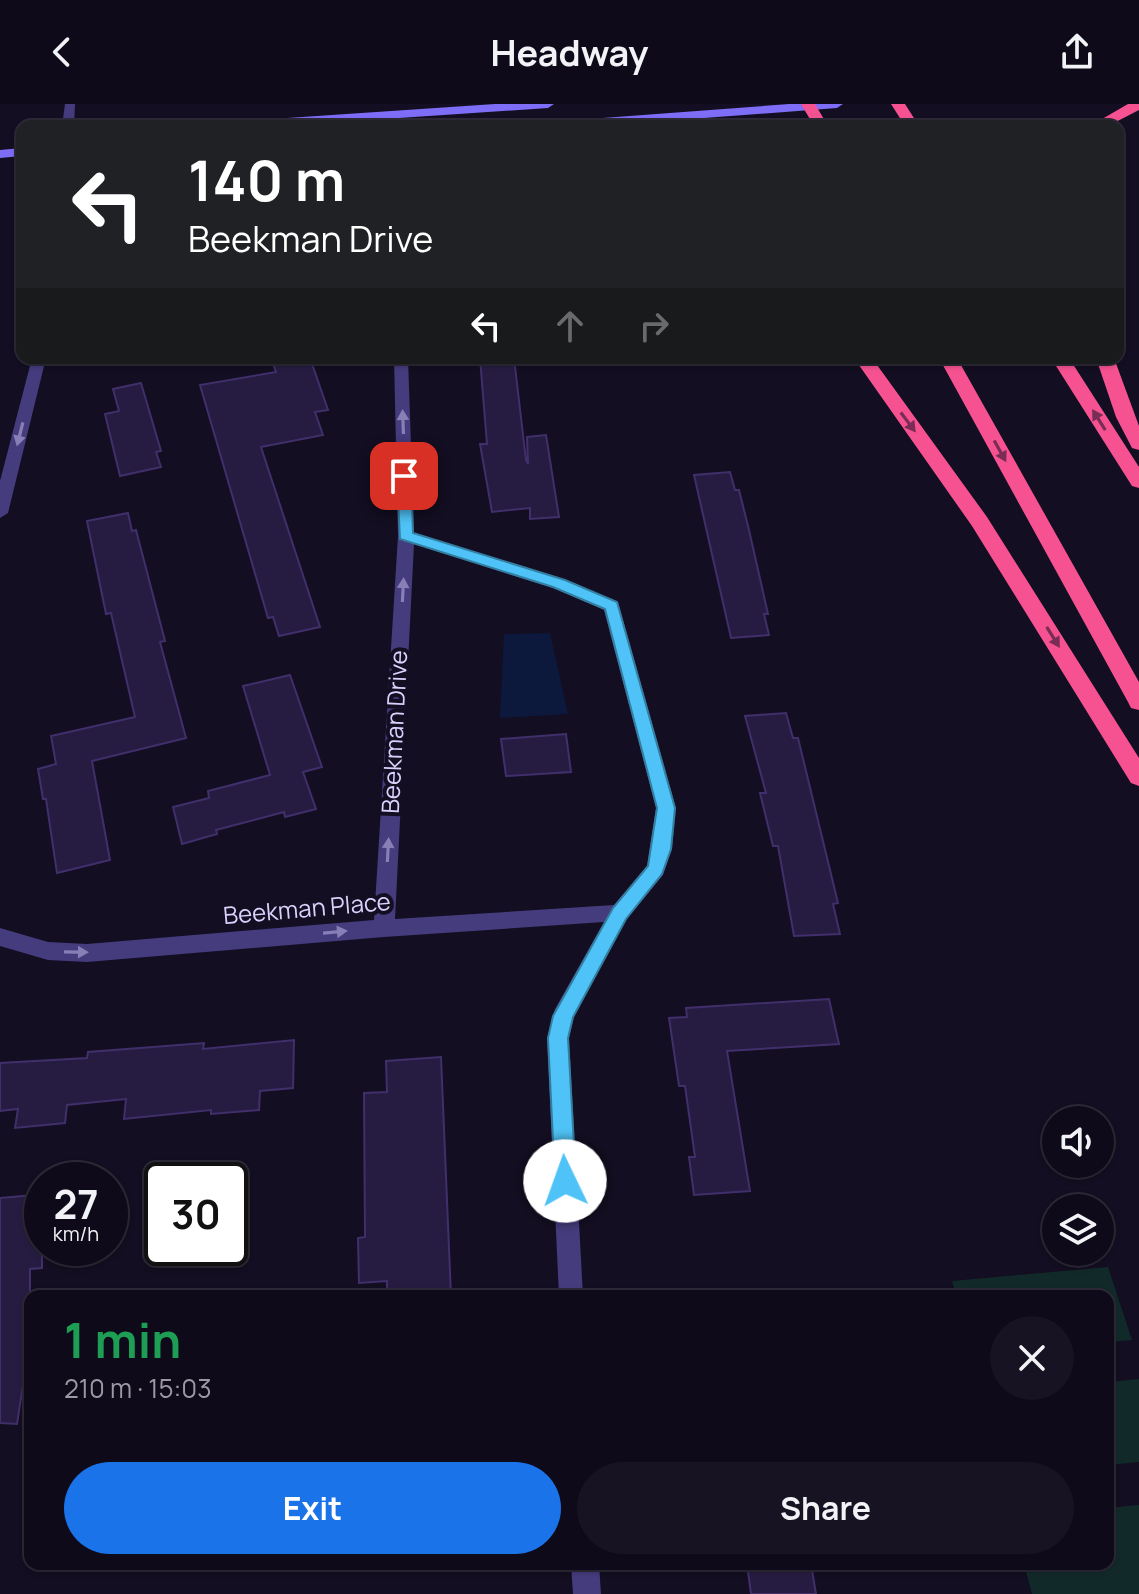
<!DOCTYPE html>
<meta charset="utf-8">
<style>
body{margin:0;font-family:Manrope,sans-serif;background:#171322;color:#f1f3f6;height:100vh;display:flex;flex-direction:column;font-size:30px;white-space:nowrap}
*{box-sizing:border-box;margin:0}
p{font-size:26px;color:#9b9aa2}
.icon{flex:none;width:44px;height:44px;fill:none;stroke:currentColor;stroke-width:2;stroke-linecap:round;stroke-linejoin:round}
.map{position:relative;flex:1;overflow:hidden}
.drawer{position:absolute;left:24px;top:1186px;width:1090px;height:280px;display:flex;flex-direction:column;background:#0e0a19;border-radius:16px;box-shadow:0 2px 6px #0004,0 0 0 2px #2e2b38}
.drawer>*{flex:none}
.banner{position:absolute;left:16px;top:16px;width:1108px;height:244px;border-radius:16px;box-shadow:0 2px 6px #0004,0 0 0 2px #2e2b38;background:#202124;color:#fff;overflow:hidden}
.tools{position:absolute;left:1042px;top:1002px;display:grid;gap:16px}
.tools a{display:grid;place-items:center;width:72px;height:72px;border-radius:50%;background:#0e0a19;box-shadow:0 2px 6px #0004,0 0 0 2px #2e2b38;font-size:40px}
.speed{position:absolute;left:24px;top:1058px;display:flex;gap:16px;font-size:40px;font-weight:700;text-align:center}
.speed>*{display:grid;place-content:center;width:104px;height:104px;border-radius:50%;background:#0e0a19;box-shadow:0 2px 6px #0004,0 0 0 2px #2e2b38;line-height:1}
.speed small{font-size:20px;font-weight:400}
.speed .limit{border:4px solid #111;border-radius:12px;background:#fff;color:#111}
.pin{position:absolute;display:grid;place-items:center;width:68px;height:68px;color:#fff;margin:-34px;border-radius:16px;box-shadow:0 4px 12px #0006}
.me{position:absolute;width:88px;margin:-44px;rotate:357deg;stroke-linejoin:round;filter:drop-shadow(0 0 6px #0008)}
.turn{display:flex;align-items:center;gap:28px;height:168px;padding:0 40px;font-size:36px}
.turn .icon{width:104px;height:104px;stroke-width:2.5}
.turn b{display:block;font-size:56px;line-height:68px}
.lanes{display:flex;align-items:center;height:76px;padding:0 40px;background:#0003;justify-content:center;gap:40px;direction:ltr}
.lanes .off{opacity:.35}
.round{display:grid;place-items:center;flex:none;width:84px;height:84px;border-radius:42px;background:#171322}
.headline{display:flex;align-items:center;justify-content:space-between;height:136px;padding:0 40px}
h1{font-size:48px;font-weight:700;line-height:60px;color:#1e9e55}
.cta{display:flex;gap:16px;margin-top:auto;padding:16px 40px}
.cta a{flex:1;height:92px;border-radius:48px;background:#1a73e8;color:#fff;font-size:32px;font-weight:700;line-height:92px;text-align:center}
.cta a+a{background:#171322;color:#f1f3f6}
header{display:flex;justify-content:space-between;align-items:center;height:104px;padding:0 40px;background:#0e0a19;font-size:36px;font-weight:700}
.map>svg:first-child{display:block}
.green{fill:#12292a}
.water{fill:#0c193c}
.building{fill:#261c41;stroke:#402f6b;stroke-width:2}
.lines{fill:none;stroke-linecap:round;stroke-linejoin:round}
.service{fill:#443c7d;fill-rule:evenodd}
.minor{fill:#443c7d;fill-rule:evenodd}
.secondary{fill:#7d6df7;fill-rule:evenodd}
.motorway{fill:#f65292;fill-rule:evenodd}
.oneway{fill:#792d54}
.oneway2{fill:#887fb7}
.route{fill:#4fc3f7;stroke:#337fa1;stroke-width:2}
.labels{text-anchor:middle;stroke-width:8;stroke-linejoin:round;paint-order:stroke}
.street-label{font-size:24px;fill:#dad1fd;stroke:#130e21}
</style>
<header><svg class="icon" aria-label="back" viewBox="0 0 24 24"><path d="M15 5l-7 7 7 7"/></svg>Headway<svg class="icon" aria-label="share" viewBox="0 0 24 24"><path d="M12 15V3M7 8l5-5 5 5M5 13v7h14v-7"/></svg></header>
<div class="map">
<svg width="1139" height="1490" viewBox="0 0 1139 1490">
<rect width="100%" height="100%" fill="#130e21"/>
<g class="green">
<path d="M 1108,1163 L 1132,1236 L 1108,1238 L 1108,1192 L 956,1192 L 952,1177 Z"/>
<path d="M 1139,1275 L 1139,1358 L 1108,1361 L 1108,1278 Z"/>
<path d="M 1139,1401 L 1139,1490 L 1032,1490 L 1024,1460 L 1108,1460 L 1108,1404 Z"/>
</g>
<path class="water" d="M 550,529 L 568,610 L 500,614 L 504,530 Z"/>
<g class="building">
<path d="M 271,254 L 310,254 L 328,306 L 315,308 L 323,331 L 261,343 L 320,523 L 279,532 L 273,513 L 268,514 L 200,281 L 276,268 Z"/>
<path d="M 480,254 L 514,254 L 526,356 L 528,360 L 527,333 L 546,331 L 559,413 L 530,415 L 530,404 L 492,408 L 480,340 L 487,340 Z"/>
<path d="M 141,279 L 161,347 L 156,348 L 161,363 L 120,372 L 105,310 L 119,307 L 113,285 Z"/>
<path d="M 730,368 L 735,386 L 739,386 L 749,426 L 768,510 L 764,510 L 769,531 L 731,534 L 694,371 Z"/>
<path d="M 128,409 L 132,427 L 136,426 L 165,537 L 160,538 L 186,634 L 92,657 L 110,756 L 57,769 L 46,695 L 43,695 L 38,665 L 56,660 L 51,632 L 135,613 L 111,509 L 106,510 L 87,417 Z"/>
<path d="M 290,571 L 322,663 L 303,668 L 316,705 L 285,713 L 284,708 L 216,726 L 217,730 L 182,740 L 173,703 L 209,694 L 208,687 L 270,671 L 243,582 Z"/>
<path d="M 786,609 L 793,634 L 798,634 L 838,799 L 833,800 L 840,830 L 794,832 L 778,742 L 773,742 L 760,689 L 766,689 L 745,612 Z"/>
<path d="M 566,630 L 571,668 L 506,672 L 501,635 Z"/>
<path d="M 829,895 L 839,940 L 727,947 L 750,1087 L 694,1091 L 689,1053 L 695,1053 L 685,982 L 679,982 L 669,914 L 687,913 L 686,904 Z"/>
<path d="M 294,936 L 293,984 L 260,987 L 259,1006 L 211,1010 L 211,1006 L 124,1015 L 126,995 L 67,1001 L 65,1019 L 15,1024 L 18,1005 L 0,1007 L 0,959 L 87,954 L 88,948 L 204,939 L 203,945 Z"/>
<path d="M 441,953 L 451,1192 L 387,1192 L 387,1177 L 359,1179 L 358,1134 L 365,1133 L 364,989 L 387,988 L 386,957 Z"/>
<path d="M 33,1091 L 28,1124 L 42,1123 L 42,1164 L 30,1165 L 30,1235 L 17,1320 L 0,1319 L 0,1094 Z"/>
<path d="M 747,1460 L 811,1460 L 816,1490 L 751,1490 Z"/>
</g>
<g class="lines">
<path class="service" d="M 65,0 L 75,0 L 74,22 L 62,22 Z"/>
<g class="minor">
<path d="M 32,254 L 46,254 L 8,409 L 0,414 L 0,377 Z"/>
<path d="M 394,254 L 408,254 L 414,429 L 565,476 L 618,498 L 676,704 L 672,745 L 663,771 L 627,815 L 574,913 L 569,934 L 583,1192 L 559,1192 L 547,934 L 555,905 L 604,818 L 384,833 L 87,858 L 48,856 L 0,842 L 0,824 L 48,838 L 87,840 L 374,816 L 398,432 ZM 414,440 L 553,484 L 604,506 L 656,704 L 647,762 L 614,801 L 395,815 Z"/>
<path d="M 571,1460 L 599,1460 L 601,1490 L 573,1490 Z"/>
</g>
<g class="secondary">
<path d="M 495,0 L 554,0 L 548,4 L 281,22 L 221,22 L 227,18 Z"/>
<path d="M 789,0 L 843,0 L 837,4 L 598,22 L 543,22 L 549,18 Z"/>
<path d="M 22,44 L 22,52 L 0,54 L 0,46 Z"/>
</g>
<g class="motorway">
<path d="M 801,0 L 815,0 L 828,22 L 814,22 Z"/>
<path d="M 891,0 L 905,0 L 919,22 L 905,22 Z"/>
<path d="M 1128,0 L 1139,0 L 1139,6 L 1108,22 L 1090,22 Z"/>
<path d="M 854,254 L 872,254 L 987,413 L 1139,654 L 1139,682 L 1131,679 L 972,422 Z"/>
<path d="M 939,254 L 957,254 L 1139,578 L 1139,606 L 1131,604 L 1128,598 Z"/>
<path d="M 1051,254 L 1069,254 L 1139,363 L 1139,384 L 1132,382 Z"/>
<path d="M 1096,254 L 1114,254 L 1139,322 L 1139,346 L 1132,344 L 1116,313 Z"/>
</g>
</g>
<defs><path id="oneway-solid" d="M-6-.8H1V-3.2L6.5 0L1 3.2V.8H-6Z" transform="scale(2)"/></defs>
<g class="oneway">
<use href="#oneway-solid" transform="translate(1099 316) rotate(-122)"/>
<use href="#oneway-solid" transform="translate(908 318) rotate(53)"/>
<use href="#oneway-solid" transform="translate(1000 347) rotate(61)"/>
<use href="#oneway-solid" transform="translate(1053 533) rotate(58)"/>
</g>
<g class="oneway2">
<use href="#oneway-solid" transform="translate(403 318) rotate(-92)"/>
<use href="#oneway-solid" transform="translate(20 330) rotate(104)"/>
<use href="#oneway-solid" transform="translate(403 486) rotate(-87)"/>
<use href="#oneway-solid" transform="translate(388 746) rotate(-87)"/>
<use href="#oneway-solid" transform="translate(335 828) rotate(-5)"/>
<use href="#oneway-solid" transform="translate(76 848) rotate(1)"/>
</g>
<path class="route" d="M 404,368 L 411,372 L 413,429 L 565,476 L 617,498 L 675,704 L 671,745 L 662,770 L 626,815 L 573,913 L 568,934 L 576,1077 L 573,1084 L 565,1087 L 558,1084 L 555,1077 L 548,934 L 553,912 L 613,804 L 648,762 L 657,704 L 605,505 L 553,483 L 400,435 L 397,372 Z"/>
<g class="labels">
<g class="street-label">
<text transform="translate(395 628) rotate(-87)" y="8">Beekman Drive</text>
<text transform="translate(307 805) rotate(-5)" y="8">Beekman Place</text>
</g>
</g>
</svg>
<div class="tools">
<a><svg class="icon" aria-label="sound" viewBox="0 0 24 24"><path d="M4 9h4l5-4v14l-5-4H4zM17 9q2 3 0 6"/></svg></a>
<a><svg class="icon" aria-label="layers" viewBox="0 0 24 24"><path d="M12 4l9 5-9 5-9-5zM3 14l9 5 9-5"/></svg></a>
</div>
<div class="speed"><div>27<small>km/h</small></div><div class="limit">30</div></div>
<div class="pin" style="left:404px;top:372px;background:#d93025"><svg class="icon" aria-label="arrive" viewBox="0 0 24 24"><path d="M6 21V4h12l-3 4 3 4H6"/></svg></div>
<svg class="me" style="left:565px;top:1077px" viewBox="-20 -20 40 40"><circle r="19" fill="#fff"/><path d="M0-13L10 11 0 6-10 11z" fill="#4fc3f7"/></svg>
<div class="banner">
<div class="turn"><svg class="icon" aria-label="left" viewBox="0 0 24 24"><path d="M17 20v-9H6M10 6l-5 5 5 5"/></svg><div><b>140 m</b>Beekman Drive</div></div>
<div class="lanes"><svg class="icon" aria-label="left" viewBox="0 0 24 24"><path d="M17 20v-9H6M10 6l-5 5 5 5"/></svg><svg class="icon off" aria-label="ahead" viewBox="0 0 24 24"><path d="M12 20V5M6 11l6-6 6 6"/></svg><svg class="icon off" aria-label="right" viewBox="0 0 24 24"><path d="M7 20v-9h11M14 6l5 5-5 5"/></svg></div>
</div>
<section class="drawer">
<div class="headline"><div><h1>1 min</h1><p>210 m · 15:03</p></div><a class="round"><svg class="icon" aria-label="close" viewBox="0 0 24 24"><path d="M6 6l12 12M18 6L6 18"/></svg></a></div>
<div class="cta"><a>Exit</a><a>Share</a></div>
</section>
</div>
